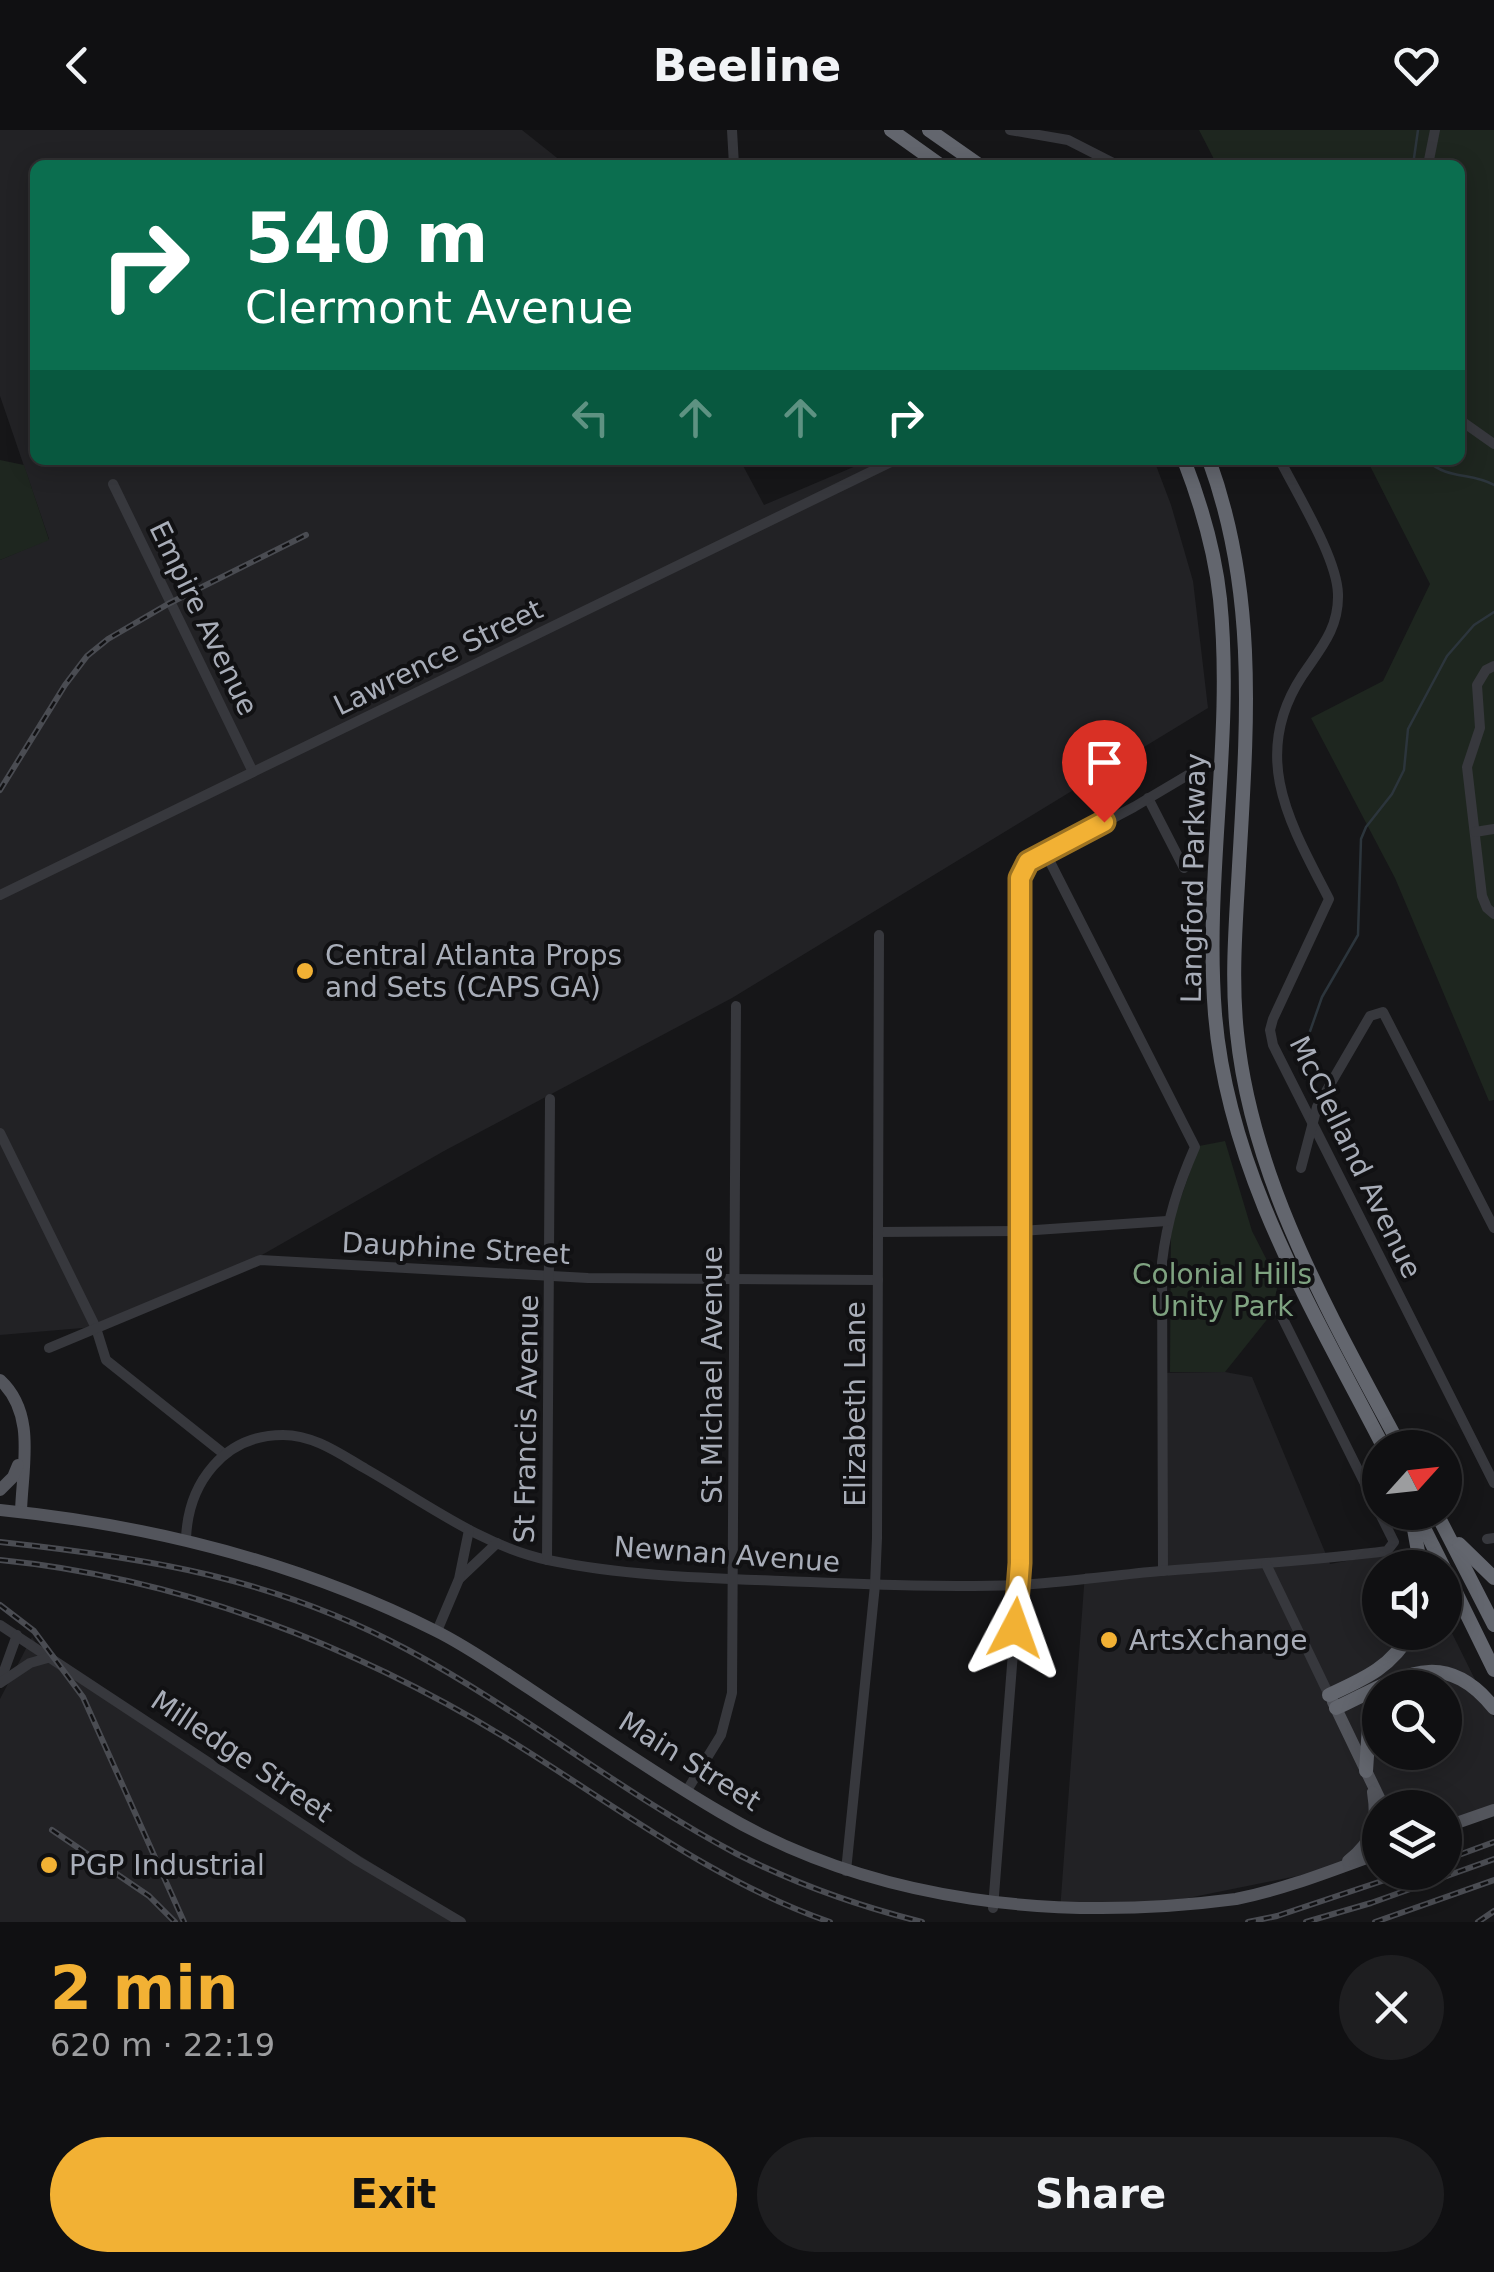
<!DOCTYPE html>
<meta charset="utf-8">
<style>
body{margin:0;font-family:"DejaVu Sans",sans-serif;background:#1e1e20;color:#f1f3f6;height:100vh;display:flex;flex-direction:column;font-size:38px;white-space:nowrap}
*{box-sizing:border-box;margin:0}
p{font-size:32px;color:#9c9d9f}
.icon{flex:none;width:55px;height:55px;fill:none;stroke:currentColor;stroke-width:2;stroke-linecap:round;stroke-linejoin:round}
.map{position:relative;height:1792px;overflow:hidden}
.sheet{display:flex;flex-direction:column;background:#101012;flex:1}
.sheet>*{flex:none}
.banner{position:absolute;left:30px;top:30px;width:1435px;height:305px;border-radius:15px;box-shadow:0 5px 25px #0003,0 0 0 2px #303032;background:#0b6e4f;color:#fff;overflow:hidden}
.needle{width:65px;rotate:63deg}
.buttons{position:absolute;left:1362px;top:1300px;display:grid;gap:20px}
.buttons a{display:grid;place-items:center;width:100px;height:100px;border-radius:50%;background:#101012;box-shadow:0 5px 25px #0003,0 0 0 2px #303032;font-size:50px}
.pin{position:absolute;display:grid;place-items:center;width:85px;height:85px;color:#fff;margin:-102px -42px;border-radius:50% 50% 50% 0;rotate:-45deg;box-shadow:0 0 10px #0007}
.pin .icon{rotate:45deg}
.me{position:absolute;width:110px;margin:-55px;rotate:4deg;stroke-linejoin:round;filter:drop-shadow(0 0 8px #0008)}
.turn{display:flex;align-items:center;gap:35px;height:210px;padding:0 50px;font-size:45px}
.turn .icon{width:130px;height:130px;stroke-width:2.5}
.turn b{display:block;font-size:70px;line-height:85px}
.lanes{display:flex;align-items:center;height:95px;padding:0 50px;background:#0003;justify-content:center;gap:50px;direction:ltr}
.lanes .off{opacity:.35}
.round{display:grid;place-items:center;flex:none;width:105px;height:105px;border-radius:52px;background:#1e1e20}
.overview{display:flex;align-items:center;justify-content:space-between;height:170px;padding:0 50px}
h1{font-size:60px;font-weight:700;line-height:75px;color:#f2b134}
.cta{display:flex;gap:20px;margin-top:auto;padding:20px 50px}
.cta a{flex:1;height:115px;border-radius:60px;background:#f2b134;color:#111;font-size:40px;font-weight:700;line-height:115px;text-align:center}
.cta a+a{background:#1e1e20;color:#f1f3f6}
header{display:flex;justify-content:space-between;align-items:center;height:130px;padding:0 50px;background:#101012;font-size:45px;font-weight:700}
.map>svg:first-child{display:block}
.built{fill:#222225;fill-rule:evenodd}
.green{fill:#1e261f}
.lines{fill:none;stroke-linecap:round;stroke-linejoin:round}
.stream{stroke:#2c353c;stroke-width:2.5}
.minor{stroke:#37383d;stroke-width:10}
.major{stroke:#53555c;stroke-width:12}
.highway{stroke:#63666e;stroke-width:14}
.rail-casing{stroke:#4a4c52;stroke-width:6}
.rail{stroke:#111113;stroke-width:2.5;stroke-dasharray:8;stroke-linecap:butt}
.route-casing{stroke:#9d7322;stroke-width:25}
.route{stroke:#f2b134;stroke-width:18}
.poi-dot{fill:#f2b134;stroke:#111113;stroke-width:4}
.labels{text-anchor:middle;stroke-width:8;stroke-linejoin:round;paint-order:stroke}
.street-label{font-size:28px;fill:#a8adb8;stroke:#111113}
.poi-label{font-size:28px;fill:#a8adb8;stroke:#111113;text-anchor:start}
.park-label{font-size:28px;fill:#7fa381;stroke:#111113}
</style>
<header><svg class="icon" aria-label="back" viewBox="0 0 24 24"><path d="M15 5l-7 7 7 7"/></svg>Beeline<svg class="icon" aria-label="heart" viewBox="0 0 24 24"><path d="M12 20l-8-8c-3-5 5-10 8-4 3-6 11-1 8 4z"/></svg></header>
<div class="map">
<svg width="1494" height="1792" viewBox="0 0 1494 1792">
<rect width="100%" height="100%" fill="#161618"/>
<g class="built">
<path d="M 0,0 L 522,0 L 566,35 L 35,35 L 35,330 L 740,330 L 764,375 L 870,330 L 1154,330 L 1171,375 L 1193,451 L 1208,578 L 732,868 L 444,1021 L 246,1134 L 94,1197 L 0,1205 L 0,430 L 49,409 L 0,266 Z"/>
<path d="M 1225,1242 L 1252,1247 L 1330,1434 L 1411,1419 L 1420,1437 L 1380,1438 L 1380,1502 L 1445,1502 L 1445,1489 L 1494,1588 L 1494,1684 L 1445,1703 L 1445,1678 L 1380,1678 L 1380,1728 L 1372,1731 L 1188,1768 L 1060,1781 L 1085,1443 L 1168,1446 L 1159,1243 ZM 1380,1558 L 1445,1558 L 1445,1622 L 1380,1622 Z"/>
<path d="M 32,1507 L 49,1533 L 467,1792 L 0,1792 L 0,1569 Z"/>
</g>
<g class="green">
<path d="M 1199,0 L 1494,0 L 1494,970 L 1489,971 L 1395,748 L 1311,588 L 1383,551 L 1430,454 L 1367,330 L 1460,330 L 1460,35 L 1217,35 Z"/>
<path d="M 0,330 L 24,335 L 49,410 L 0,430 Z"/>
<path d="M 1225,1011 L 1252,1101 L 1278,1152 L 1273,1182 L 1225,1242 L 1170,1242 L 1171,1096 L 1199,1016 Z"/>
</g>
<g class="lines">
<g class="stream">
<path d="M 1413,35 L 1418,0"/>
<path d="M 1427,330 C 1447,350 1471,342 1494,355"/>
<path d="M 1308,907 L 1322,867 L 1358,805 L 1361,709 L 1366,697 L 1392,664 L 1404,640 L 1408,599 L 1447,526 L 1474,495 L 1494,482"/>
</g>
<g class="minor">
<path d="M 732,0 L 734,35"/>
<path d="M 1010,0 L 1068,10 L 1117,35"/>
<path d="M 1428,35 L 1435,0"/>
<path d="M 1460,290 L 1494,314"/>
<path d="M 1280,330 C 1297,364 1337,428 1338,464 C 1339,499 1320,519 1302,546 C 1249,627 1291,695 1329,769 L 1273,889 L 1270,900 L 1273,915 L 1494,1353"/>
<path d="M 113,354 L 253,642"/>
<path d="M 1494,536 L 1486,540 L 1477,555 L 1480,598 L 1467,637 L 1482,766 L 1487,778 L 1494,784"/>
<path d="M 1148,668 L 1184,738"/>
<path d="M 1475,702 L 1494,699"/>
<path d="M 1045,722 L 1195,1017 C 1178,1056 1167,1090 1162,1132 L 1163,1441"/>
<path d="M 0,765 L 895,330"/>
<path d="M 0,1003 L 96,1198 L 106,1230 L 224,1324"/>
<path d="M 1301,1038 L 1317,977 L 1370,886 L 1383,882 L 1494,1098"/>
<path d="M 878,1102 L 1021,1101 L 1167,1091"/>
<path d="M 49,1218 L 260,1130 L 588,1148 L 878,1150"/>
<path d="M 186,1409 C 188,1353 224,1305 283,1305 C 314,1305 340,1324 366,1339 C 424,1372 482,1416 548,1430 C 624,1446 705,1448 782,1451 C 860,1454 939,1458 1017,1455 C 1065,1453 1113,1445 1161,1441 C 1236,1435 1312,1431 1387,1421 L 1394,1412 L 1280,1183"/>
<path d="M 1487,1409 L 1494,1408"/>
<path d="M 547,1430 L 550,969"/>
<path d="M 1266,1434 L 1329,1565"/>
<path d="M 460,1448 L 497,1413"/>
<path d="M 0,1495 L 358,1731 L 461,1792"/>
<path d="M 437,1501 L 459,1449 L 469,1400"/>
<path d="M 0,1552 L 17,1505"/>
<path d="M 0,1553 L 30,1533 L 51,1527"/>
<path d="M 686,1662 L 721,1605 L 732,1563 L 736,876"/>
<path d="M 846,1741 L 875,1455 L 877,1408 L 879,805"/>
<path d="M 993,1778 L 1020,1433 L 1020,748 L 1028,733 L 1134,677 L 1193,642"/>
</g>
<g class="major">
<path d="M 0,1250 C 37,1284 22,1338 21,1382"/>
<path d="M 0,1360 L 13,1347 L 18,1335"/>
<path d="M 0,1380 C 151,1395 298,1432 434,1500 C 467,1516 499,1539 530,1559 C 593,1601 655,1644 720,1682 C 874,1774 1062,1792 1236,1769 C 1286,1759 1333,1740 1380,1723"/>
<path d="M 1333,1572 L 1384,1678"/>
<path d="M 1445,1697 L 1494,1680"/>
<path d="M 1348,1731 C 1374,1710 1378,1694 1373,1662"/>
</g>
<g class="highway">
<path d="M 891,0 L 940,35"/>
<path d="M 929,0 L 979,35"/>
<path d="M 1184,330 C 1201,374 1215,422 1220,469 C 1234,607 1204,746 1215,884 C 1228,1042 1313,1180 1384,1318"/>
<path d="M 1209,330 C 1258,464 1247,596 1239,736 C 1236,792 1231,847 1237,903 C 1252,1052 1332,1188 1401,1318"/>
<path d="M 1416,1382 L 1444,1438"/>
<path d="M 1436,1382 L 1494,1495"/>
<path d="M 1412,1388 L 1421,1438"/>
<path d="M 1459,1414 L 1494,1448"/>
<path d="M 1445,1440 L 1494,1540"/>
<path d="M 1329,1565 C 1364,1549 1392,1537 1411,1502"/>
<path d="M 1336,1578 C 1397,1550 1442,1513 1494,1578"/>
<path d="M 1366,1641 L 1369,1596 L 1380,1563"/>
</g>
<g class="rail-casing">
<g id="rail">
<path d="M 0,660 L 65,555 L 87,526 L 108,509 L 168,474 L 306,405"/>
<path d="M 0,1412 C 149,1428 274,1448 408,1520 C 522,1581 623,1664 737,1724 C 796,1754 858,1776 922,1792"/>
<path d="M 0,1430 C 180,1448 353,1515 506,1608 C 612,1673 712,1751 830,1792"/>
<path d="M 0,1475 L 34,1501 L 83,1567 L 184,1792"/>
<path d="M 52,1700 L 149,1766 L 175,1792"/>
<path d="M 1445,1730 L 1494,1712"/>
<path d="M 1248,1792 L 1277,1786 L 1409,1742"/>
<path d="M 1306,1792 L 1371,1773 L 1494,1729"/>
<path d="M 1375,1792 L 1494,1750"/>
<path d="M 1478,1792 L 1494,1781"/>
</g>
</g>
<use href="#rail" class="rail"/>
</g>
<g class="lines">
<g class="route-casing">
<path id="route" d="M 1015,1498 L 1020,1433 L 1020,748 L 1028,732 L 1104,692"/>
</g>
<use href="#route" class="route"/>
</g>
<g class="poi-dot">
<circle cx="305" cy="841" r="10"/>
<circle cx="1109" cy="1510" r="10"/>
<circle cx="49" cy="1735" r="10"/>
</g>
<g class="labels">
<g class="street-label">
<text transform="translate(204 488) rotate(64)" y="10">Empire Avenue</text>
<text transform="translate(438 527) rotate(-26)" y="10">Lawrence Street</text>
<text transform="translate(1193 748) rotate(-89)" y="10">Langford Parkway</text>
<text transform="translate(1356 1027) rotate(64)" y="10">McClelland Avenue</text>
<text transform="translate(456 1118) rotate(3)" y="10">Dauphine Street</text>
<text transform="translate(712 1245) rotate(-90)" y="10">St Michael Avenue</text>
<text transform="translate(855 1274) rotate(-90)" y="10">Elizabeth Lane</text>
<text transform="translate(526 1289) rotate(-89)" y="10">St Francis Avenue</text>
<text transform="translate(727 1424) rotate(4)" y="10">Newnan Avenue</text>
<text transform="translate(242 1626) rotate(34)" y="10">Milledge Street</text>
<text transform="translate(690 1631) rotate(32)" y="10">Main Street</text>
</g>
<g class="poi-label">
<text x="325" y="835">Central Atlanta Props<tspan x="325" dy="32">and Sets (CAPS GA)</tspan></text>
<text x="1129" y="1520">ArtsXchange</text>
<text x="69" y="1745">PGP Industrial</text>
</g>
<g class="park-label">
<text x="1222" y="1154">Colonial Hills<tspan x="1222" dy="32">Unity Park</tspan></text>
</g>
</g>
</svg>
<div class="buttons">
<a><svg class="needle" viewBox="-14 -14 28 28"><path d="M0-13l5 13h-10z" fill="#e53935"/><path d="M0 13l5-13h-10z" fill="#9c9d9f"/></svg></a>
<a><svg class="icon" aria-label="sound" viewBox="0 0 24 24"><path d="M4 9h4l5-4v14l-5-4H4zM17 9q2 3 0 6"/></svg></a>
<a><svg class="icon" aria-label="search" viewBox="0 0 24 24"><circle cx="10" cy="10" r="6"/><path d="M15 15l6 6"/></svg></a>
<a><svg class="icon" aria-label="layers" viewBox="0 0 24 24"><path d="M12 4l9 5-9 5-9-5zM3 14l9 5 9-5"/></svg></a>
</div>
<div class="pin" style="left:1104px;top:692px;background:#d93025"><svg class="icon" aria-label="arrive" viewBox="0 0 24 24"><path d="M6 21V4h12l-3 4 3 4H6"/></svg></div>
<svg class="me" style="left:1015px;top:1498px" viewBox="-20 -20 40 40"><path d="M0-17L14 15 0 8-14 15z" fill="#f2b134" stroke="#fff" stroke-width="4"/></svg>
<div class="banner">
<div class="turn"><svg class="icon" aria-label="right" viewBox="0 0 24 24"><path d="M7 20v-9h11M14 6l5 5-5 5"/></svg><div><b>540 m</b>Clermont Avenue</div></div>
<div class="lanes"><svg class="icon off" aria-label="left" viewBox="0 0 24 24"><path d="M17 20v-9H6M10 6l-5 5 5 5"/></svg><svg class="icon off" aria-label="ahead" viewBox="0 0 24 24"><path d="M12 20V5M6 11l6-6 6 6"/></svg><svg class="icon off" aria-label="ahead" viewBox="0 0 24 24"><path d="M12 20V5M6 11l6-6 6 6"/></svg><svg class="icon" aria-label="right" viewBox="0 0 24 24"><path d="M7 20v-9h11M14 6l5 5-5 5"/></svg></div>
</div>
</div>
<section class="sheet">
<div class="overview"><div><h1>2 min</h1><p>620 m · 22:19</p></div><a class="round"><svg class="icon" aria-label="close" viewBox="0 0 24 24"><path d="M6 6l12 12M18 6L6 18"/></svg></a></div>
<div class="cta"><a>Exit</a><a>Share</a></div>
</section>
